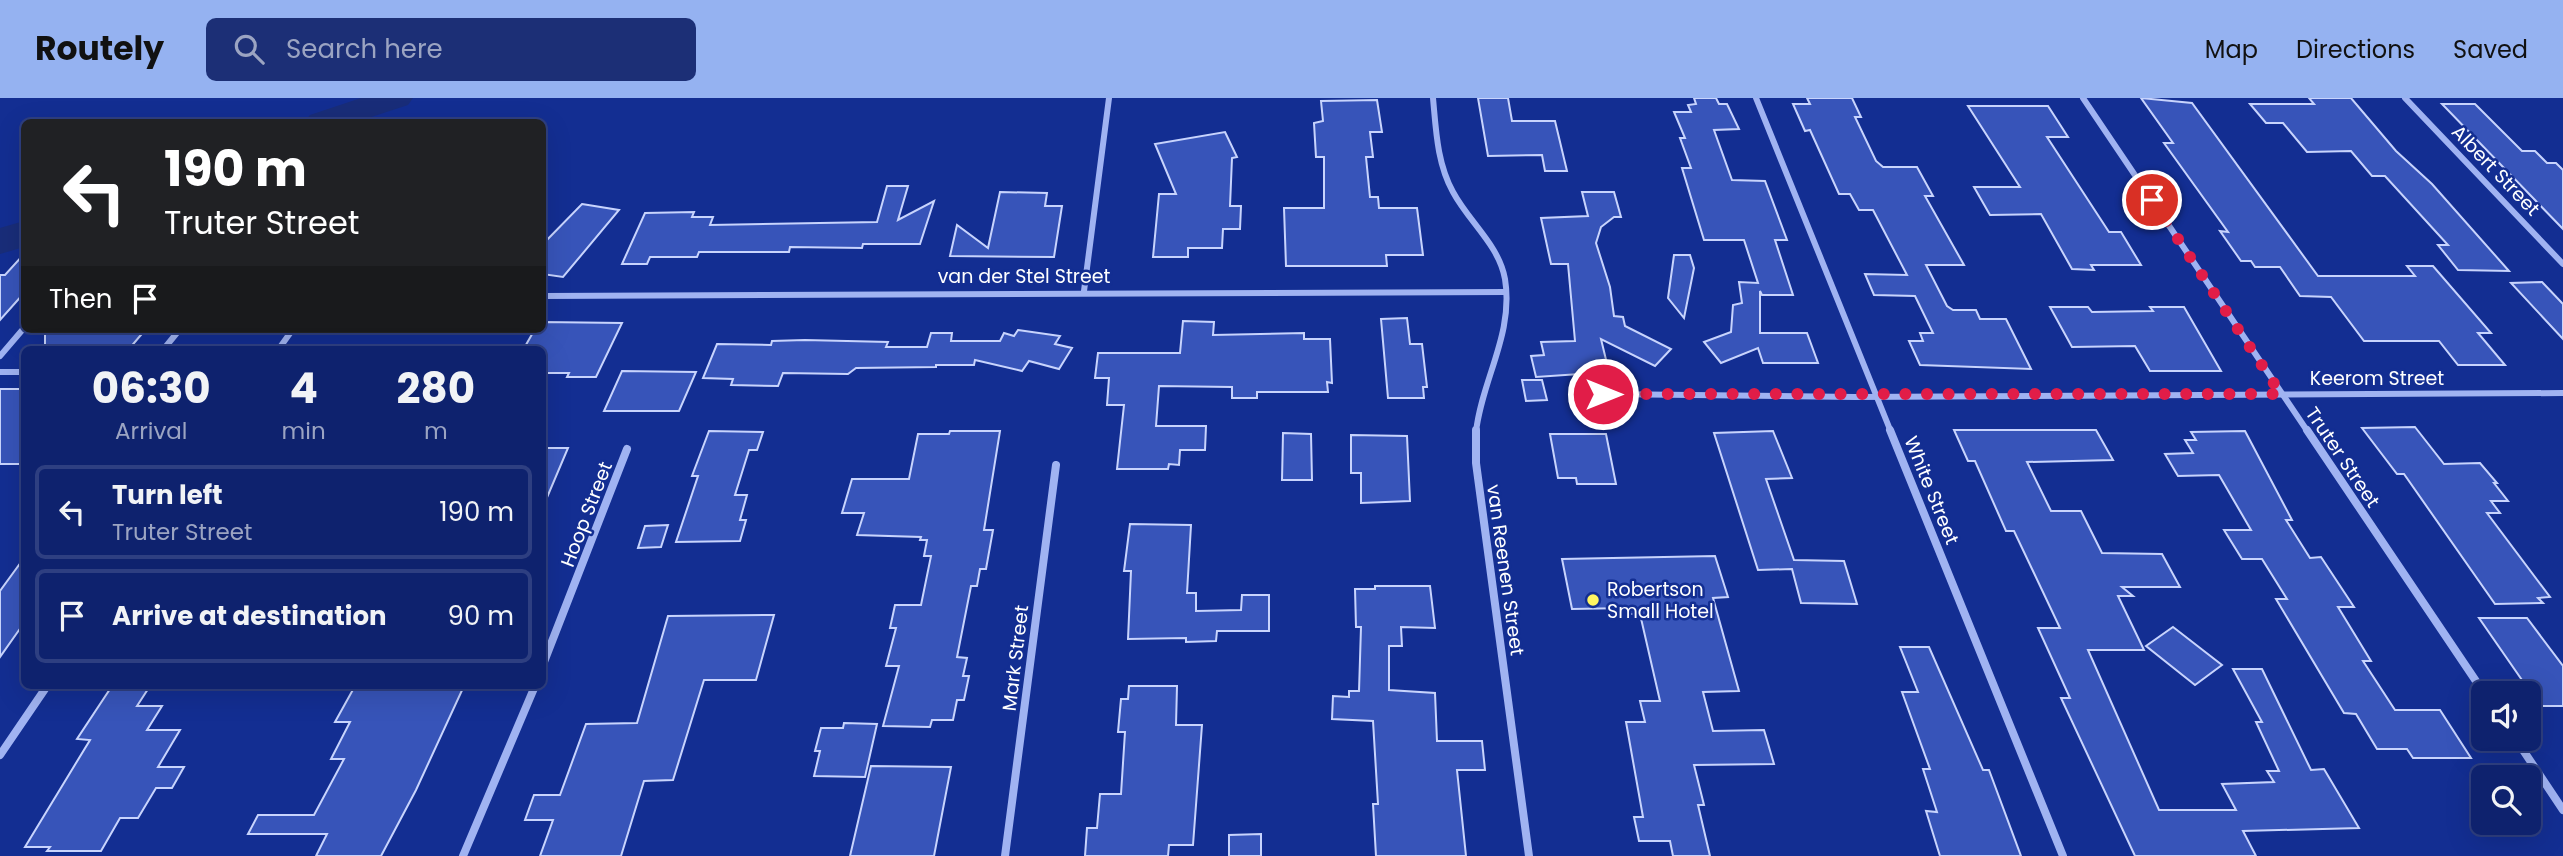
<!DOCTYPE html>
<style>
body{margin:0;font-family:Poppins,sans-serif;background:#1c2f76;color:#f1f3f6;height:100vh;display:flex;flex-direction:column;font-size:26px;white-space:nowrap}
*{box-sizing:border-box;margin:0}
p{font-size:23px;color:#9ba4c2}
.icon{flex:none;width:38px;height:38px;fill:none;stroke:currentColor;stroke-width:2;stroke-linecap:round;stroke-linejoin:round}
.map{position:relative;flex:1;overflow:hidden}
.side{position:absolute;left:21px;top:248px;width:525px;height:343px;display:flex;flex-direction:column;background:#0e226e;border-radius:10px;box-shadow:0 7px 28px #0002,0 0 0 2px #2e3f81}
.side>*{flex:none}
.guide{position:absolute;left:21px;top:21px;width:525px;height:214px;border-radius:10px;box-shadow:0 7px 28px #0002,0 0 0 2px #2e3f81;background:#202124;color:#fff;overflow:hidden}
.buttons{position:absolute;left:2471px;top:583px;display:grid;gap:14px}
.buttons a{display:grid;place-items:center;width:70px;height:70px;border-radius:10px;background:#0e226e;box-shadow:0 7px 28px #0002,0 0 0 2px #2e3f81;font-size:35px}
.pin{position:absolute;display:grid;place-items:center;width:60px;height:60px;color:#fff;margin:-30px;border:4px solid #fff;border-radius:50%;box-shadow:0 2px 7px #0007}
.me{position:absolute;width:77px;margin:-38px;rotate:90deg;stroke-linejoin:round;filter:drop-shadow(0 0 5px #0008)}
.turn{display:flex;align-items:center;gap:24px;height:147px;padding:0 28px;font-size:32px}
.turn .icon{width:91px;height:91px;stroke-width:2.5}
.turn b{display:block;font-size:49px;line-height:60px}
.then{display:flex;align-items:center;height:66px;padding:0 28px;background:#0003;gap:14px;font-size:26px}
.eta{display:flex;justify-content:space-evenly;align-items:center;height:119px;text-align:center}
.eta b{font-size:42px;font-weight:700;line-height:49px}
ul{padding:0;list-style:none}
li{display:flex;align-items:center;gap:21px;height:94px;margin:0 14px 10px;padding:0 14px;border:4px solid #2e3f81;border-radius:10px}
li div{flex:1}
li b{display:block;font-size:26px}
li em{font-style:normal}
header{display:flex;align-items:center;gap:42px;box-sizing:border-box;height:98px;padding:0 35px;background:#95b2f1;color:#111}
header strong{font-size:33px}
nav{display:flex;gap:38px;margin-inline-start:auto;font-size:24px}
.search{width:490px;height:63px;background:#1c2f76;display:flex;align-items:center;gap:18px;box-sizing:border-box;padding:0 24px;border-radius:10px;color:#9ba4c2;font-size:26px}
.map>svg:first-child{display:block}
.lines{fill:none;stroke-linecap:round;stroke-linejoin:round}
.river{fill:#192d79;fill-rule:evenodd}
.building{fill:#3754b9;stroke:#c8d4fd;stroke-width:2}
.street-far1{stroke:#a0b3f2;stroke-width:6}
.street{stroke:#a0b3f2;stroke-width:8}
.route{stroke:#e11d48;stroke-width:12;stroke-dasharray:0 21.6}
.poi-dot{fill:#fff561;stroke:#132e92;stroke-width:2.5}
.labels{text-anchor:middle;stroke-width:5;stroke-linejoin:round;paint-order:stroke}
.street-label{font-size:19px;fill:#fff;stroke:#132e92}
.poi-label{font-size:19px;fill:#fff;stroke:#132e92;text-anchor:start}
</style>
<header>
<strong>Routely</strong>
<div class="search"><svg class="icon" aria-label="search" viewBox="0 0 24 24"><circle cx="10" cy="10" r="6"/><path d="M15 15l6 6"/></svg>Search here</div>
<nav><a>Map</a><a>Directions</a><a>Saved</a></nav>
</header>
<div class="map">
<svg width="2563" height="758" viewBox="0 0 2563 758">
<rect width="100%" height="100%" fill="#132e92"/>
<g class="lines">
<g class="river">
<path d="M 361,0 L 413,0 L 408,7 L 356,24 L 304,24 L 310,17 Z"/>
<path d="M 24,123 L 24,149 L 0,156 L 0,130 Z"/>
</g>
</g>
<g class="building">
<path d="M 1478,0 L 1508,0 L 1512,23 L 1555,23 L 1567,73 L 1545,73 L 1542,57 L 1488,58 Z"/>
<path d="M 1694,0 L 1716,0 L 1719,6 L 1727,6 L 1739,31 L 1714,32 L 1732,82 L 1765,83 L 1787,142 L 1775,142 L 1793,197 L 1762,197 L 1760,193 L 1760,235 L 1807,235 L 1818,265 L 1763,265 L 1758,250 L 1721,265 L 1704,244 L 1731,234 L 1733,207 L 1742,205 L 1739,184 L 1758,185 L 1744,142 L 1704,142 L 1682,70 L 1691,70 L 1680,40 L 1685,40 L 1674,14 L 1691,14 L 1688,7 L 1696,6 Z"/>
<path d="M 1807,0 L 1852,0 L 1861,19 L 1855,19 L 1876,63 L 1883,69 L 1917,69 L 1933,98 L 1925,98 L 1964,167 L 1926,167 L 1947,208 L 1953,212 L 1976,212 L 1980,221 L 2006,221 L 2031,271 L 1920,267 L 1909,243 L 1923,243 L 1920,235 L 1933,235 L 1915,198 L 1874,197 L 1865,176 L 1907,177 L 1873,112 L 1859,112 L 1850,96 L 1839,96 L 1810,32 L 1805,33 L 1793,6 L 1810,6 Z"/>
<path d="M 2141,0 L 2192,5 L 2318,178 L 2415,178 L 2407,168 L 2433,168 L 2491,235 L 2478,235 L 2505,267 L 2458,267 L 2439,243 L 2364,243 L 2331,199 L 2300,198 L 2280,169 L 2255,169 L 2251,163 L 2241,163 L 2220,133 L 2228,134 L 2164,45 L 2173,45 Z"/>
<path d="M 2309,0 L 2351,0 L 2396,53 L 2432,86 L 2509,173 L 2458,172 L 2438,147 L 2448,147 L 2385,78 L 2372,78 L 2351,53 L 2307,54 L 2283,25 L 2266,25 L 2250,6 L 2314,6 Z"/>
<path d="M 1377,2 L 1382,34 L 1370,34 L 1373,59 L 1366,59 L 1370,99 L 1378,99 L 1379,110 L 1417,110 L 1423,157 L 1386,157 L 1387,168 L 1286,168 L 1284,110 L 1324,110 L 1324,59 L 1316,59 L 1314,25 L 1323,23 L 1321,3 Z"/>
<path d="M 2442,6 L 2475,6 L 2522,53 L 2535,53 L 2547,65 L 2556,65 L 2563,72 L 2563,131 Z"/>
<path d="M 1968,8 L 2048,8 L 2068,39 L 2047,39 L 2109,134 L 2121,134 L 2141,167 L 2091,167 L 2094,172 L 2072,171 L 2041,116 L 1990,117 L 1974,89 L 2020,89 Z"/>
<path d="M 1225,34 L 1237,59 L 1232,60 L 1230,108 L 1241,108 L 1240,131 L 1223,131 L 1222,150 L 1188,150 L 1188,159 L 1153,159 L 1159,96 L 1176,96 L 1155,46 Z"/>
<path d="M 887,88 L 908,88 L 898,122 L 934,103 L 920,146 L 863,146 L 862,150 L 790,149 L 789,154 L 699,154 L 697,159 L 650,159 L 647,166 L 622,166 L 645,115 L 694,114 L 692,119 L 713,119 L 710,127 L 877,124 Z"/>
<path d="M 1000,94 L 1047,95 L 1045,108 L 1062,108 L 1054,159 L 950,158 L 957,127 L 988,150 Z"/>
<path d="M 1582,94 L 1614,94 L 1621,119 L 1614,119 L 1601,129 L 1596,145 L 1610,189 L 1614,218 L 1623,219 L 1625,228 L 1671,251 L 1655,268 L 1601,241 L 1609,274 L 1536,279 L 1531,258 L 1544,257 L 1541,244 L 1575,243 L 1568,166 L 1551,166 L 1541,120 L 1588,118 Z"/>
<path d="M 582,106 L 619,112 L 563,179 L 542,176 L 542,147 Z"/>
<path d="M 24,156 L 24,195 L 0,222 L 0,177 L 5,177 Z"/>
<path d="M 1674,157 L 1690,157 L 1694,170 L 1684,220 L 1668,200 Z"/>
<path d="M 2542,184 L 2563,206 L 2563,241 L 2511,185 Z"/>
<path d="M 2050,209 L 2088,209 L 2092,214 L 2153,213 L 2150,209 L 2184,209 L 2221,273 L 2150,273 L 2135,248 L 2072,249 Z"/>
<path d="M 1407,220 L 1410,246 L 1422,246 L 1427,289 L 1423,289 L 1424,300 L 1388,300 L 1381,221 Z"/>
<path d="M 1183,223 L 1214,224 L 1213,237 L 1304,235 L 1304,241 L 1330,241 L 1332,285 L 1327,284 L 1328,294 L 1257,294 L 1257,300 L 1232,300 L 1232,289 L 1159,288 L 1156,328 L 1206,328 L 1205,352 L 1180,352 L 1179,367 L 1169,366 L 1168,371 L 1117,371 L 1124,307 L 1107,307 L 1109,280 L 1095,280 L 1098,255 L 1180,255 Z"/>
<path d="M 542,224 L 622,225 L 596,279 L 567,279 L 569,275 L 542,275 L 542,252 L 523,252 L 535,231 L 542,231 Z"/>
<path d="M 146,231 L 129,251 L 45,250 L 45,233 Z"/>
<path d="M 1018,232 L 1060,238 L 1055,246 L 1072,250 L 1059,271 L 1029,263 L 1022,273 L 975,262 L 974,267 L 936,267 L 936,269 L 856,270 L 848,276 L 783,275 L 778,288 L 731,287 L 733,281 L 703,280 L 717,246 L 771,247 L 772,243 L 805,242 L 888,244 L 886,249 L 927,249 L 931,235 L 952,235 L 951,243 L 1000,243 L 1004,235 L 1014,238 Z"/>
<path d="M 622,273 L 696,274 L 679,313 L 604,313 Z"/>
<path d="M 1522,282 L 1542,282 L 1547,302 L 1526,303 Z"/>
<rect x="0" y="291" width="24" height="75"/>
<path d="M 2415,329 L 2444,366 L 2480,365 L 2497,385 L 2494,385 L 2508,403 L 2491,403 L 2500,415 L 2487,415 L 2550,499 L 2538,500 L 2543,505 L 2495,506 L 2404,376 L 2397,376 L 2362,330 Z"/>
<path d="M 1954,332 L 2096,332 L 2113,362 L 2027,364 L 2051,413 L 2081,413 L 2102,455 L 2162,456 L 2180,489 L 2122,489 L 2133,498 L 2118,498 L 2144,552 L 2088,552 L 2159,712 L 2236,712 L 2222,686 L 2274,684 L 2267,673 L 2279,673 L 2256,624 L 2262,624 L 2233,571 L 2262,571 L 2311,672 L 2324,671 L 2359,730 L 2243,733 L 2256,758 L 2135,758 L 2061,600 L 2070,600 L 2038,530 L 2060,530 L 2014,433 L 2006,433 L 1975,363 L 1968,363 Z"/>
<path d="M 709,333 L 763,334 L 757,352 L 749,352 L 735,397 L 747,397 L 740,422 L 746,422 L 740,443 L 676,444 L 698,378 L 692,378 Z"/>
<path d="M 950,333 L 1000,333 L 984,432 L 993,432 L 986,471 L 980,471 L 977,488 L 971,488 L 957,559 L 967,560 L 963,578 L 969,578 L 964,602 L 957,602 L 953,622 L 932,622 L 930,629 L 883,628 L 899,568 L 886,568 L 896,530 L 890,530 L 895,507 L 921,507 L 931,458 L 924,458 L 927,442 L 920,442 L 921,439 L 857,437 L 864,415 L 842,415 L 852,381 L 909,381 L 918,336 L 949,336 Z"/>
<path d="M 1773,333 L 1792,380 L 1766,381 L 1794,462 L 1844,463 L 1857,506 L 1801,505 L 1792,471 L 1758,472 L 1714,335 Z"/>
<path d="M 2245,333 L 2292,422 L 2286,422 L 2310,460 L 2321,459 L 2354,509 L 2338,509 L 2371,563 L 2363,563 L 2395,612 L 2440,612 L 2471,660 L 2413,660 L 2407,651 L 2377,651 L 2356,616 L 2344,615 L 2276,501 L 2287,501 L 2262,461 L 2242,461 L 2224,432 L 2251,432 L 2219,377 L 2178,378 L 2165,356 L 2193,355 L 2185,342 L 2196,342 L 2191,334 Z"/>
<path d="M 1283,335 L 1311,336 L 1312,382 L 1282,382 Z"/>
<path d="M 1550,336 L 1606,336 L 1616,386 L 1577,386 L 1576,380 L 1558,380 Z"/>
<path d="M 1351,337 L 1407,338 L 1410,403 L 1361,405 L 1361,375 L 1351,375 Z"/>
<path d="M 542,350 L 568,350 L 543,409 L 542,409 Z"/>
<path d="M 1130,426 L 1191,427 L 1187,495 L 1196,495 L 1196,513 L 1241,512 L 1242,497 L 1269,497 L 1269,533 L 1217,533 L 1216,543 L 1186,544 L 1186,540 L 1128,541 L 1131,473 L 1124,473 Z"/>
<path d="M 668,427 L 661,449 L 638,450 L 645,428 Z"/>
<path d="M 1715,458 L 1728,499 L 1713,500 L 1739,593 L 1703,594 L 1713,633 L 1764,632 L 1774,666 L 1694,667 L 1704,707 L 1698,707 L 1710,758 L 1673,758 L 1670,743 L 1639,743 L 1634,719 L 1643,719 L 1626,624 L 1645,624 L 1640,603 L 1660,603 L 1640,516 L 1628,516 L 1627,510 L 1572,511 L 1562,461 Z"/>
<path d="M 24,460 L 24,525 L 0,559 L 0,493 Z"/>
<path d="M 1375,488 L 1430,488 L 1435,530 L 1401,529 L 1402,548 L 1389,548 L 1389,592 L 1435,595 L 1437,643 L 1482,643 L 1485,672 L 1457,672 L 1466,758 L 1376,758 L 1373,706 L 1378,706 L 1373,623 L 1332,621 L 1333,598 L 1349,599 L 1349,593 L 1359,593 L 1361,529 L 1356,529 L 1355,491 L 1375,491 Z"/>
<path d="M 774,517 L 756,582 L 704,582 L 673,682 L 644,683 L 621,758 L 540,758 L 553,722 L 525,722 L 534,697 L 560,697 L 586,626 L 637,625 L 668,518 Z"/>
<path d="M 2479,520 L 2527,520 L 2563,568 L 2563,608 L 2540,608 Z"/>
<path d="M 2173,529 L 2222,567 L 2195,587 L 2146,548 Z"/>
<path d="M 1900,549 L 1929,549 L 1983,672 L 1989,672 L 2021,758 L 1940,758 L 1926,713 L 1937,714 L 1923,671 L 1930,671 L 1902,594 L 1918,594 Z"/>
<path d="M 112,588 L 150,588 L 137,608 L 162,608 L 147,632 L 180,632 L 158,669 L 184,669 L 172,690 L 156,690 L 138,720 L 120,720 L 101,753 L 47,753 L 50,749 L 25,749 L 90,642 L 77,641 Z"/>
<path d="M 355,588 L 464,588 L 416,692 L 381,758 L 316,758 L 327,736 L 248,736 L 258,717 L 314,717 L 344,661 L 331,661 L 350,624 L 335,624 Z"/>
<path d="M 1129,588 L 1177,588 L 1176,627 L 1202,627 L 1193,747 L 1169,747 L 1168,758 L 1085,758 L 1087,730 L 1097,730 L 1100,696 L 1121,696 L 1125,634 L 1118,634 L 1121,601 L 1128,601 Z"/>
<path d="M 844,625 L 877,626 L 865,679 L 814,678 L 820,653 L 815,653 L 821,630 L 843,630 Z"/>
<path d="M 871,668 L 951,669 L 934,758 L 850,758 Z"/>
<path d="M 1261,736 L 1261,758 L 1229,758 L 1229,737 Z"/>
</g>
<g class="lines">
<g class="street-far1">
<path d="M 1433,0 C 1436,32 1437,65 1453,94 C 1469,124 1499,147 1505,181 C 1514,236 1482,281 1476,334"/>
<path d="M 1756,0 L 1891,334"/>
<path d="M 2083,0 L 2308,334"/>
<path d="M 2405,0 L 2563,166"/>
<path d="M 1084,193 L 1109,0"/>
<path d="M 542,198 L 1506,194"/>
<path d="M 163,252 L 180,231"/>
<path d="M 278,252 L 293,231"/>
<path d="M 0,258 L 24,230"/>
<path d="M 0,274 L 24,274"/>
<path d="M 1603,296 L 1855,299 L 2563,295"/>
</g>
<g class="street">
<path d="M 1476,332 L 1476,365 L 1529,758"/>
<path d="M 1890,332 L 2063,758"/>
<path d="M 2307,332 L 2484,595"/>
<path d="M 542,569 L 627,351"/>
<path d="M 2515,640 L 2563,712"/>
<path d="M 0,657 L 47,588"/>
<path d="M 463,758 L 535,588"/>
<path d="M 1005,758 L 1056,367"/>
</g>
</g>
<g class="lines">
<path class="route" d="M 1603,296 L 2281,296 L 2152,102"/>
</g>
<circle class="poi-dot" cx="1593" cy="502" r="7"/>
<g class="labels">
<g class="street-label">
<text transform="translate(2496 72) rotate(46)" y="7">Albert Street</text>
<text x="1024" y="185">van der Stel Street</text>
<text x="2377" y="287">Keerom Street</text>
<text transform="translate(2343 359) rotate(56)" y="7">Truter Street</text>
<text transform="translate(1932 392) rotate(68)" y="7">White Street</text>
<text transform="translate(586 416) rotate(-69)" y="7">Hoop Street</text>
<text transform="translate(1506 472) rotate(82)" y="7">van Reenen Street</text>
<text transform="translate(1015 560) rotate(-83)" y="7">Mark Street</text>
</g>
<g class="poi-label">
<text x="1607" y="498">Robertson<tspan x="1607" dy="22">Small Hotel</tspan></text>
</g>
</g>
</svg>
<div class="buttons">
<a><svg class="icon" aria-label="sound" viewBox="0 0 24 24"><path d="M4 9h4l5-4v14l-5-4H4zM17 9q2 3 0 6"/></svg></a>
<a><svg class="icon" aria-label="search" viewBox="0 0 24 24"><circle cx="10" cy="10" r="6"/><path d="M15 15l6 6"/></svg></a>
</div>
<div class="pin" style="left:2152px;top:102px;background:#d93025"><svg class="icon" aria-label="arrive" viewBox="0 0 24 24"><path d="M6 21V4h12l-3 4 3 4H6"/></svg></div>
<svg class="me" style="left:1603px;top:296px" viewBox="-20 -20 40 40"><circle r="17" fill="#e11d48" stroke="#fff" stroke-width="3"/><path d="M0-11L8 9 0 5-8 9z" fill="#fff"/></svg>
<div class="guide">
<div class="turn"><svg class="icon" aria-label="left" viewBox="0 0 24 24"><path d="M17 20v-9H6M10 6l-5 5 5 5"/></svg><div><b>190 m</b>Truter Street</div></div>
<div class="then">Then<svg class="icon" aria-label="arrive" viewBox="0 0 24 24"><path d="M6 21V4h12l-3 4 3 4H6"/></svg></div>
</div>
<section class="side">
<div class="eta">
<div><b>06:30</b><p>Arrival</p></div>
<div><b>4</b><p>min</p></div>
<div><b>280</b><p>m</p></div>
</div>
<ul>
<li><svg class="icon" aria-label="left" viewBox="0 0 24 24"><path d="M17 20v-9H6M10 6l-5 5 5 5"/></svg><div><b>Turn left</b><p>Truter Street</p></div><em>190 m</em></li>
<li><svg class="icon" aria-label="arrive" viewBox="0 0 24 24"><path d="M6 21V4h12l-3 4 3 4H6"/></svg><div><b>Arrive at destination</b></div><em>90 m</em></li>
</ul>
</section>
</div>
